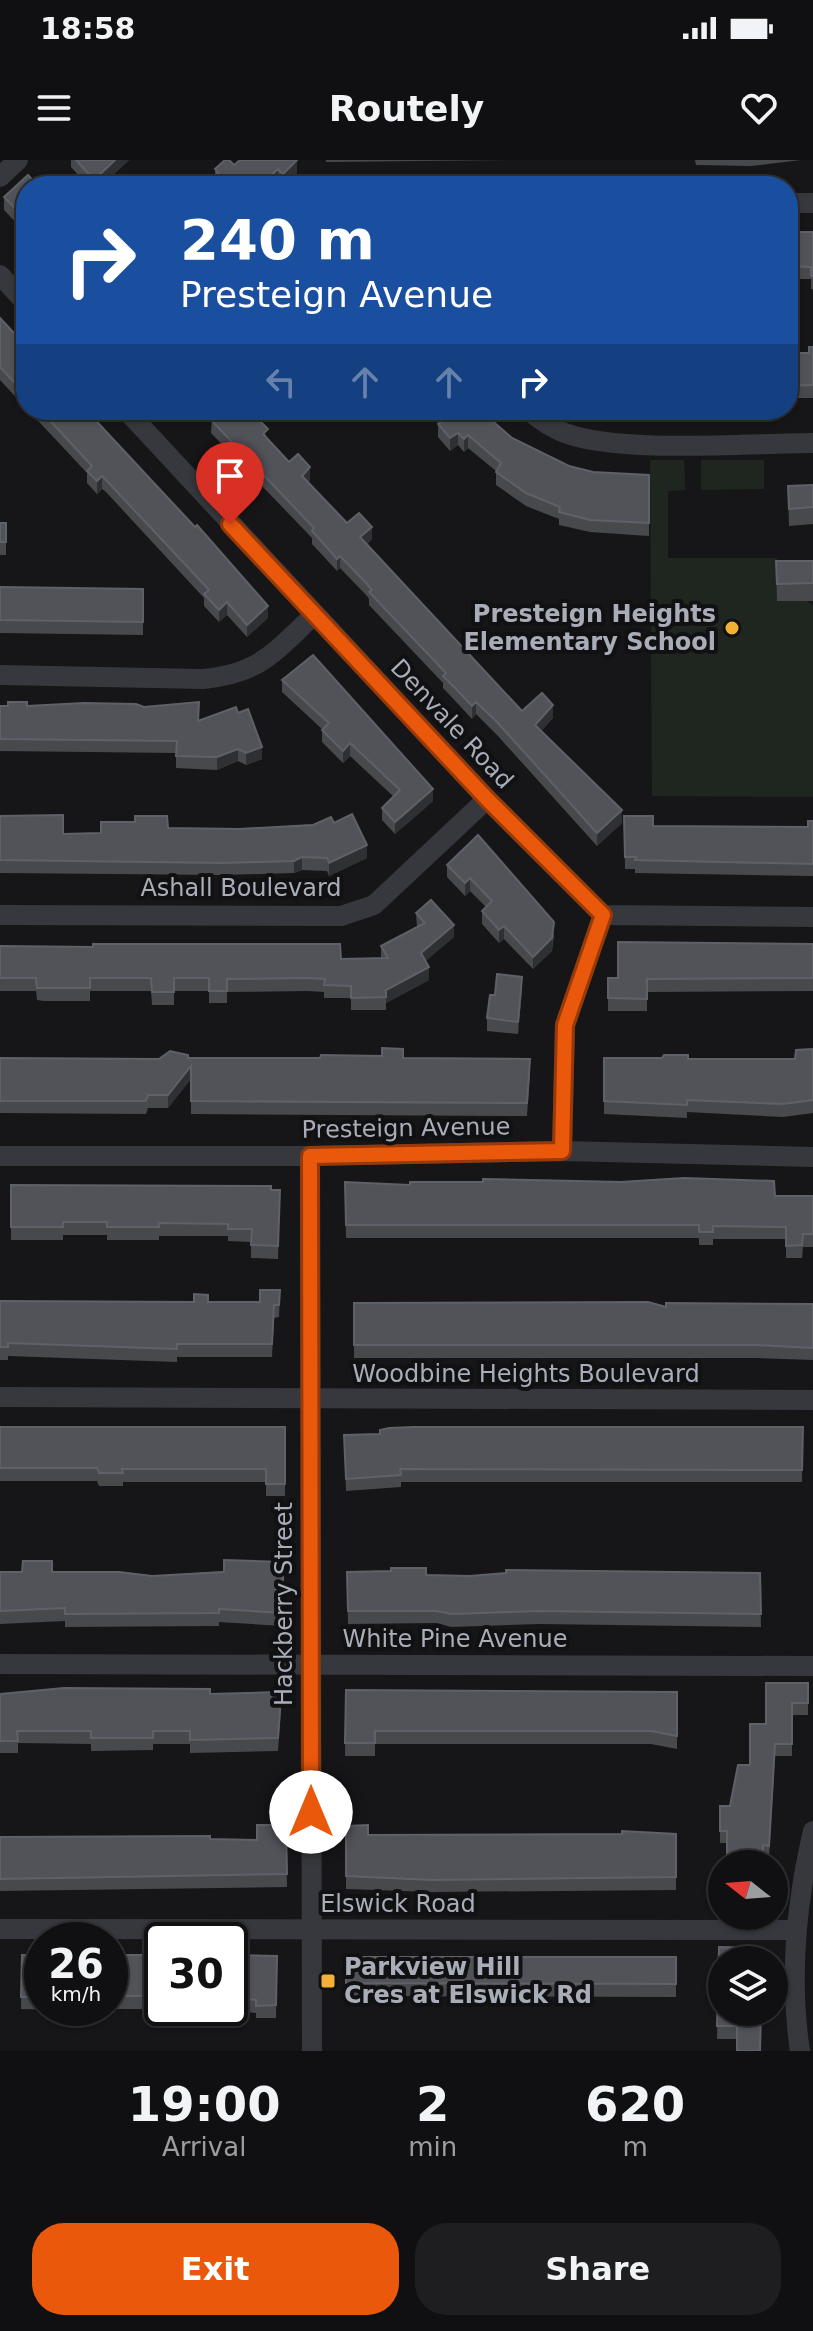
<!DOCTYPE html>
<style>
body{margin:0;font-family:"DejaVu Sans",sans-serif;background:#1e1e20;color:#f1f3f6;height:100vh;display:flex;flex-direction:column;font-size:30px;white-space:nowrap}
*{box-sizing:border-box;margin:0}
p{font-size:26px;color:#9c9d9f}
.icon{flex:none;width:44px;height:44px;fill:none;stroke:currentColor;stroke-width:2;stroke-linecap:round;stroke-linejoin:round}
.map{position:relative;height:1891px;overflow:hidden}
.sheet{display:flex;flex-direction:column;background:#101012;flex:1}
.sheet>*{flex:none}
.banner{position:absolute;left:16px;top:16px;width:782px;height:244px;border-radius:32px;box-shadow:0 2px 6px #0004,0 0 0 2px #303032;background:#1a4fa0;color:#fff;overflow:hidden}
.needle{width:52px;rotate:287deg}
.controls{position:absolute;left:708px;top:1690px;display:grid;gap:16px}
.controls a{display:grid;place-items:center;width:80px;height:80px;border-radius:50%;background:#101012;box-shadow:0 2px 6px #0004,0 0 0 2px #303032;font-size:40px}
.speed{position:absolute;left:24px;top:1762px;display:flex;gap:16px;font-size:40px;font-weight:700;text-align:center}
.speed>*{display:grid;place-content:center;width:104px;height:104px;border-radius:50%;background:#101012;box-shadow:0 2px 6px #0004,0 0 0 2px #303032;line-height:1}
.speed small{font-size:20px;font-weight:400}
.speed .limit{border:4px solid #111;border-radius:12px;background:#fff;color:#111}
.pin{position:absolute;display:grid;place-items:center;width:68px;height:68px;color:#fff;margin:-82px -34px;border-radius:50% 50% 50% 0;rotate:-45deg;box-shadow:0 0 8px #0007}
.pin .icon{rotate:45deg}
.me{position:absolute;width:88px;margin:-44px;rotate:0deg;stroke-linejoin:round;filter:drop-shadow(0 0 6px #0008)}
.turn{display:flex;align-items:center;gap:28px;height:168px;padding:0 32px;font-size:36px}
.turn .icon{width:104px;height:104px;stroke-width:2.5}
.turn b{display:block;font-size:56px;line-height:68px}
.lanes{display:flex;align-items:center;height:76px;padding:0 32px;background:#0003;justify-content:center;gap:40px;direction:ltr}
.lanes .off{opacity:.35}
.eta{display:flex;justify-content:space-evenly;align-items:center;height:136px;text-align:center}
.eta b{font-size:48px;font-weight:700;line-height:56px}
.button{display:flex;gap:16px;margin-top:auto;padding:16px 32px}
.button a{flex:1;height:92px;border-radius:32px;background:#ea580c;color:#fff;font-size:32px;font-weight:700;line-height:92px;text-align:center}
.button a+a{background:#1e1e20;color:#f1f3f6}
.status{display:flex;justify-content:space-between;align-items:center;height:56px;padding:0 40px;background:#101012;direction:ltr}
.status svg{height:22px;fill:currentColor}
header{display:flex;justify-content:space-between;align-items:center;height:104px;padding:0 32px;background:#101012;font-size:36px;font-weight:700}
.map>svg:first-child{display:block}
.green{fill:#1e261f}
.lines{fill:none;stroke-linecap:round;stroke-linejoin:round}
.street{stroke:#37383d;stroke-width:20}
.wall{fill:#47494d}
.shaded-wall{fill:#2f3033}
.building{fill:#525359;stroke:#5f6168;stroke-width:2}
.route-casing{stroke:#983908;stroke-width:20}
.route{stroke:#ea580c;stroke-width:14}
.poi-dot{fill:#f2b134;stroke:#111113;stroke-width:3}
.labels{text-anchor:middle;stroke-width:8;stroke-linejoin:round;paint-order:stroke}
.poi-label{font-size:24px;font-weight:bold;fill:#a8adb8;stroke:#111113;text-anchor:end}
.street-label{font-size:24px;fill:#a8adb8;stroke:#111113}
</style>
<div class="status"><b>18:58</b><svg viewBox="0 0 49 12"><path d="M0 12V9h3v3zM5 12V6h3v6zM10 12V3h3v9zM15 12V0h3v12zM26 1h20v11H26zM47 4h2v5h-2z"/></svg></div>
<header><svg class="icon" aria-label="menu" viewBox="0 0 24 24"><path d="M4 6h16M4 12h16M4 18h16"/></svg>Routely<svg class="icon" aria-label="heart" viewBox="0 0 24 24"><path d="M12 20l-8-8c-3-5 5-10 8-4 3-6 11-1 8 4z"/></svg></header>
<div class="map">
<svg width="813" height="1891" viewBox="0 0 813 1891">
<rect width="100%" height="100%" fill="#161618"/>
<g class="green">
<path d="M 650,300 L 684,300 L 685,330 L 668,331 L 668,398 L 777,398 L 776,419 L 813,445 L 813,637 L 652,636 Z"/>
<path d="M 701,300 L 764,300 L 764,329 L 701,330 Z"/>
</g>
<g class="lines">
<g class="street">
<path d="M 0,17 L 18,0"/>
<path d="M 788,43 L 813,43"/>
<path d="M 0,115 L 26,143"/>
<path d="M 126,250 L 487,639 L 603,755 L 813,757"/>
<path d="M 528,250 C 540,260 551,268 565,273 C 621,294 749,283 813,283"/>
<path d="M 0,515 L 203,519 C 261,513 273,493 314,455"/>
<path d="M 0,755 L 341,756 L 374,745 L 487,639"/>
<path d="M 562,991 L 565,865 L 603,755"/>
<path d="M 0,996 L 310,996 L 562,991 L 813,997"/>
<path d="M 310,996 L 312,1891"/>
<path d="M 0,1237 L 813,1240"/>
<path d="M 0,1504 L 813,1506"/>
<path d="M 0,1769 L 795,1770"/>
<path d="M 800,1891 C 789,1817 796,1743 813,1671"/>
</g>
</g>
<g class="wall">
<path d="M 71,0 L 129,0 L 101,26 L 88,26 L 71,7 Z"/>
<path d="M 240,0 L 297,13 L 283,26 L 278,22 L 215,15 L 215,9 L 234,5 Z"/>
<path d="M 326,0 L 518,0 L 326,2 Z"/>
<path d="M 681,0 L 801,0 L 752,6 L 696,5 L 695,0 Z"/>
<path d="M 26,26 L 26,73 L 4,50 L 4,37 Z"/>
<path d="M 788,72 L 813,72 L 813,129 L 811,129 L 811,119 L 788,119 Z"/>
<path d="M 0,158 L 26,186 L 26,248 L 0,220 Z"/>
<path d="M 813,187 L 813,238 L 788,238 L 788,193 L 809,193 Z"/>
<path d="M 28,250 L 86,250 L 268,458 L 247,477 L 227,455 L 219,462 L 204,446 L 204,438 L 106,332 L 102,329 L 97,334 L 87,323 L 87,313 Z"/>
<path d="M 203,250 L 259,250 L 259,260 L 268,280 L 289,302 L 310,320 L 308,322 L 347,363 L 372,379 L 367,384 L 522,551 L 553,558 L 541,571 L 622,663 L 597,686 L 497,575 L 476,554 L 472,559 L 459,545 L 443,528 L 443,523 L 369,445 L 369,439 L 367,436 L 340,408 L 337,411 L 312,384 L 312,378 L 211,273 L 212,259 Z"/>
<path d="M 438,250 L 480,250 L 512,278 L 569,306 L 593,312 L 649,315 L 649,376 L 590,372 L 559,365 L 559,359 L 526,346 L 496,325 L 496,311 L 468,288 L 464,292 L 458,285 L 450,291 L 438,277 L 438,264 L 444,259 Z"/>
<path d="M 813,325 L 813,364 L 789,366 L 788,326 Z"/>
<rect x="0" y="363" width="6" height="32"/>
<path d="M 776,401 L 813,401 L 813,441 L 777,441 Z"/>
<path d="M 0,427 L 143,429 L 143,475 L 0,473 Z"/>
<path d="M 282,520 L 433,641 L 395,674 L 382,660 L 382,648 L 394,637 L 350,596 L 343,603 L 322,582 L 322,569 L 282,532 Z"/>
<path d="M 0,546 L 144,547 L 198,561 L 262,599 L 246,605 L 238,601 L 217,610 L 176,608 L 176,593 L 0,591 Z"/>
<path d="M 0,656 L 63,674 L 101,673 L 168,668 L 239,669 L 334,663 L 367,698 L 329,716 L 327,711 L 302,710 L 294,713 L 223,715 L 0,713 Z"/>
<path d="M 624,656 L 653,666 L 808,667 L 813,661 L 813,716 L 635,713 L 635,709 L 625,709 Z"/>
<path d="M 478,675 L 554,775 L 552,791 L 533,809 L 504,779 L 499,783 L 482,764 L 482,751 L 486,747 L 470,731 L 465,736 L 447,717 L 447,705 Z"/>
<path d="M 416,753 L 454,777 L 425,801 L 429,820 L 386,843 L 386,850 L 351,850 L 351,838 L 324,838 L 324,832 L 308,831 L 227,832 L 227,843 L 209,843 L 209,831 L 174,831 L 174,845 L 152,845 L 151,831 L 90,831 L 90,841 L 44,841 L 37,840 L 36,831 L 0,831 L 0,786 L 341,799 L 381,798 L 381,786 L 417,767 Z"/>
<path d="M 813,784 L 813,831 L 647,832 L 647,851 L 608,851 L 608,818 L 618,818 Z"/>
<path d="M 522,830 L 518,874 L 487,871 L 487,858 L 495,835 Z"/>
<path d="M 813,889 L 813,953 L 783,957 L 687,952 L 687,958 L 604,954 L 604,898 L 795,899 Z"/>
<path d="M 0,898 L 403,898 L 530,912 L 527,956 L 191,954 L 191,919 L 168,948 L 148,948 L 146,954 L 0,953 Z"/>
<path d="M 345,1022 L 410,1025 L 621,1022 L 775,1036 L 813,1036 L 813,1087 L 803,1087 L 802,1098 L 786,1098 L 786,1079 L 713,1079 L 713,1085 L 699,1085 L 699,1078 L 346,1078 Z"/>
<path d="M 11,1025 L 280,1030 L 278,1099 L 251,1098 L 251,1082 L 228,1081 L 228,1076 L 159,1076 L 159,1080 L 107,1080 L 107,1075 L 63,1075 L 63,1080 L 11,1080 Z"/>
<path d="M 280,1130 L 279,1157 L 274,1158 L 272,1197 L 177,1197 L 177,1202 L 8,1196 L 8,1200 L 0,1200 L 0,1141 L 260,1142 Z"/>
<path d="M 354,1143 L 666,1147 L 813,1144 L 813,1200 L 756,1198 L 354,1198 Z"/>
<path d="M 0,1267 L 285,1267 L 285,1336 L 266,1336 L 266,1322 L 123,1322 L 123,1326 L 99,1326 L 97,1321 L 0,1321 Z"/>
<path d="M 803,1267 L 802,1322 L 401,1322 L 401,1327 L 346,1331 L 344,1275 Z"/>
<path d="M 283,1407 L 283,1466 L 219,1462 L 219,1466 L 65,1467 L 65,1461 L 0,1464 L 0,1412 L 52,1412 L 152,1416 Z"/>
<path d="M 347,1412 L 470,1416 L 760,1413 L 761,1467 L 539,1464 L 451,1467 L 437,1463 L 348,1464 Z"/>
<path d="M 766,1523 L 808,1523 L 808,1555 L 792,1555 L 792,1596 L 775,1596 L 769,1698 L 763,1698 L 763,1704 L 722,1704 L 722,1738 L 719,1738 L 719,1704 L 727,1704 L 727,1683 L 720,1683 L 720,1646 L 730,1646 L 738,1605 L 750,1605 L 750,1564 L 766,1564 Z"/>
<path d="M 346,1530 L 677,1532 L 677,1589 L 651,1584 L 375,1584 L 375,1596 L 345,1596 Z"/>
<path d="M 0,1534 L 210,1534 L 281,1549 L 278,1591 L 190,1593 L 190,1584 L 153,1584 L 153,1590 L 91,1591 L 91,1584 L 18,1583 L 18,1593 L 0,1593 Z"/>
<path d="M 286,1665 L 287,1727 L 0,1731 L 0,1677 L 257,1680 Z"/>
<path d="M 346,1666 L 368,1675 L 676,1674 L 676,1730 L 432,1732 L 346,1729 Z"/>
<path d="M 719,1787 L 761,1852 L 737,1879 L 717,1879 Z"/>
<path d="M 22,1795 L 42,1795 L 42,1848 L 110,1848 L 110,1795 L 162,1795 L 162,1848 L 230,1848 L 230,1795 L 277,1796 L 276,1858 L 256,1858 L 256,1853 L 223,1849 L 78,1849 L 78,1858 L 56,1858 L 56,1850 L 21,1849 Z"/>
<path d="M 346,1797 L 676,1797 L 676,1837 L 346,1836 Z"/>
</g>
<g class="shaded-wall">
<path d="M 115,0 L 129,0 L 101,26 L 94,26 L 94,20 Z"/>
<path d="M 297,0 L 297,13 L 283,26 L 283,14 Z"/>
<path d="M 278,9 L 278,22 L 274,26 L 260,26 Z"/>
<path d="M 257,250 L 259,250 L 259,261 L 253,254 Z"/>
<path d="M 458,273 L 458,285 L 450,291 L 450,278 Z"/>
<path d="M 468,275 L 468,288 L 464,292 L 464,279 Z"/>
<path d="M 310,307 L 310,320 L 302,328 L 302,316 Z"/>
<path d="M 102,316 L 102,329 L 97,334 L 97,321 Z"/>
<path d="M 372,367 L 372,379 L 360,390 L 360,377 Z"/>
<path d="M 340,396 L 340,408 L 337,411 L 337,399 Z"/>
<path d="M 227,442 L 227,455 L 219,462 L 219,450 Z"/>
<path d="M 268,446 L 268,458 L 247,477 L 247,465 Z"/>
<path d="M 476,542 L 476,554 L 472,559 L 472,546 Z"/>
<path d="M 553,545 L 553,558 L 535,578 L 535,565 Z"/>
<path d="M 350,583 L 350,596 L 343,603 L 343,591 Z"/>
<path d="M 262,587 L 262,599 L 246,605 L 246,593 Z"/>
<path d="M 238,589 L 238,601 L 217,610 L 217,597 Z"/>
<path d="M 433,629 L 433,641 L 395,674 L 395,662 Z"/>
<path d="M 622,650 L 622,663 L 597,686 L 597,673 Z"/>
<path d="M 367,685 L 367,698 L 329,716 L 329,703 Z"/>
<path d="M 302,697 L 302,710 L 294,713 L 294,701 Z"/>
<path d="M 470,718 L 470,731 L 465,736 L 465,723 Z"/>
<path d="M 554,762 L 552,791 L 533,809 L 533,797 Z"/>
<path d="M 454,765 L 454,777 L 421,805 L 421,793 Z"/>
<path d="M 504,766 L 504,779 L 499,783 L 499,770 Z"/>
<path d="M 429,807 L 429,820 L 386,843 L 386,830 Z"/>
<path d="M 522,817 L 522,830 L 518,874 L 518,862 Z"/>
<path d="M 191,906 L 191,919 L 168,948 L 168,935 Z"/>
</g>
<g class="building">
<path d="M 76,0 L 115,0 L 94,20 Z"/>
<path d="M 225,0 L 229,0 L 234,5 L 240,0 L 297,0 L 283,14 L 278,9 L 260,26 L 204,26 L 218,13 L 215,9 Z"/>
<path d="M 28,15 L 38,26 L 26,26 L 26,60 L 4,37 Z"/>
<path d="M 788,72 L 813,72 L 813,116 L 811,116 L 811,107 L 788,106 Z"/>
<path d="M 0,158 L 26,186 L 26,235 L 0,207 Z"/>
<path d="M 809,187 L 813,187 L 813,225 L 788,226 L 788,193 L 809,193 Z"/>
<path d="M 40,250 L 86,250 L 195,367 L 197,365 L 268,446 L 247,465 L 227,442 L 219,450 L 204,434 L 209,430 L 106,320 L 102,316 L 97,321 L 87,311 L 92,306 Z"/>
<path d="M 215,250 L 257,250 L 253,254 L 268,269 L 263,274 L 289,302 L 298,294 L 310,307 L 302,316 L 347,363 L 359,353 L 372,367 L 360,377 L 522,551 L 542,533 L 553,545 L 535,565 L 622,650 L 597,673 L 497,562 L 476,542 L 472,546 L 459,532 L 443,516 L 446,513 L 369,432 L 372,430 L 367,424 L 340,396 L 337,399 L 312,371 L 314,368 L 211,260 L 218,253 Z"/>
<path d="M 446,250 L 480,250 L 512,278 L 569,306 L 593,312 L 649,315 L 649,363 L 590,360 L 559,352 L 560,347 L 526,333 L 496,312 L 501,303 L 468,275 L 464,279 L 458,273 L 450,278 L 438,264 L 449,255 Z"/>
<path d="M 813,325 L 813,347 L 789,349 L 788,326 Z"/>
<rect x="0" y="363" width="6" height="19"/>
<path d="M 776,401 L 813,401 L 813,423 L 777,424 Z"/>
<path d="M 0,427 L 143,429 L 143,462 L 0,460 Z"/>
<path d="M 313,495 L 433,629 L 395,662 L 382,648 L 400,630 L 350,583 L 343,591 L 322,570 L 329,563 L 282,520 Z"/>
<path d="M 8,542 L 27,542 L 27,546 L 84,543 L 136,544 L 144,547 L 199,542 L 198,561 L 236,547 L 238,553 L 248,549 L 262,587 L 246,593 L 238,589 L 217,597 L 176,596 L 177,581 L 0,579 L 0,546 L 8,546 Z"/>
<path d="M 352,654 L 367,685 L 329,703 L 327,698 L 302,697 L 294,701 L 223,703 L 0,700 L 0,656 L 63,655 L 63,674 L 101,673 L 101,662 L 135,662 L 135,656 L 167,656 L 168,668 L 239,669 L 313,665 L 331,657 L 334,663 Z"/>
<path d="M 624,656 L 653,656 L 653,666 L 808,667 L 808,661 L 813,661 L 813,704 L 635,700 L 636,697 L 625,697 Z"/>
<path d="M 478,675 L 554,762 L 552,778 L 533,797 L 504,766 L 499,770 L 482,751 L 492,741 L 470,718 L 465,723 L 447,705 Z"/>
<path d="M 431,740 L 454,765 L 421,793 L 429,807 L 386,830 L 386,837 L 351,838 L 351,826 L 324,825 L 325,819 L 308,818 L 227,819 L 227,831 L 209,831 L 209,818 L 174,818 L 174,832 L 152,832 L 151,818 L 90,818 L 90,828 L 37,828 L 36,818 L 0,818 L 0,786 L 93,787 L 93,784 L 340,784 L 341,799 L 388,798 L 381,786 L 425,763 L 416,753 Z"/>
<path d="M 618,782 L 813,784 L 813,818 L 647,819 L 647,839 L 608,838 L 608,818 L 618,818 Z"/>
<path d="M 497,814 L 522,817 L 518,862 L 487,858 L 490,835 L 495,835 Z"/>
<path d="M 382,888 L 403,889 L 403,898 L 530,899 L 527,943 L 191,941 L 191,906 L 168,935 L 148,935 L 146,941 L 0,941 L 0,898 L 159,899 L 170,891 L 188,895 L 188,898 L 320,898 L 321,895 L 382,896 Z"/>
<path d="M 813,889 L 813,940 L 783,944 L 687,940 L 687,945 L 604,941 L 604,898 L 662,898 L 664,895 L 688,895 L 688,899 L 795,899 L 796,890 Z"/>
<path d="M 684,1018 L 774,1021 L 775,1036 L 813,1036 L 813,1074 L 803,1074 L 802,1085 L 786,1086 L 786,1067 L 713,1066 L 713,1072 L 699,1072 L 699,1065 L 346,1065 L 345,1022 L 410,1025 L 410,1022 L 483,1022 L 483,1019 L 621,1022 Z"/>
<path d="M 11,1025 L 271,1026 L 271,1030 L 280,1030 L 278,1086 L 251,1085 L 252,1069 L 228,1069 L 228,1064 L 159,1063 L 159,1067 L 107,1067 L 107,1062 L 63,1062 L 63,1067 L 11,1067 Z"/>
<path d="M 260,1130 L 280,1130 L 279,1145 L 274,1145 L 272,1184 L 177,1184 L 177,1189 L 8,1183 L 8,1187 L 0,1187 L 0,1141 L 194,1142 L 194,1134 L 208,1135 L 208,1142 L 260,1142 Z"/>
<path d="M 648,1142 L 666,1147 L 666,1143 L 813,1144 L 813,1188 L 756,1185 L 354,1185 L 354,1143 Z"/>
<path d="M 0,1267 L 285,1267 L 285,1324 L 266,1324 L 266,1309 L 122,1309 L 123,1313 L 99,1313 L 97,1308 L 0,1308 Z"/>
<path d="M 413,1267 L 803,1267 L 802,1310 L 400,1309 L 401,1315 L 346,1319 L 344,1275 L 380,1274 L 380,1270 L 389,1268 Z"/>
<path d="M 224,1400 L 281,1402 L 283,1407 L 283,1453 L 219,1449 L 219,1453 L 65,1454 L 65,1448 L 0,1451 L 0,1412 L 22,1412 L 23,1401 L 52,1401 L 52,1412 L 119,1412 L 152,1416 L 224,1412 Z"/>
<path d="M 391,1408 L 426,1408 L 426,1415 L 470,1416 L 506,1413 L 506,1410 L 760,1413 L 761,1454 L 539,1451 L 451,1454 L 437,1451 L 348,1451 L 347,1412 L 391,1411 Z"/>
<path d="M 766,1523 L 808,1523 L 808,1543 L 792,1543 L 792,1584 L 775,1584 L 769,1686 L 763,1685 L 763,1704 L 722,1704 L 722,1725 L 719,1725 L 719,1704 L 727,1704 L 727,1671 L 720,1671 L 720,1646 L 730,1646 L 738,1605 L 750,1605 L 750,1564 L 766,1564 Z"/>
<path d="M 64,1528 L 210,1529 L 210,1534 L 280,1532 L 281,1536 L 278,1578 L 190,1580 L 190,1571 L 153,1571 L 153,1578 L 91,1578 L 91,1571 L 17,1571 L 18,1581 L 0,1581 L 0,1534 Z"/>
<path d="M 346,1530 L 677,1532 L 677,1576 L 651,1571 L 375,1571 L 375,1583 L 345,1583 Z"/>
<path d="M 257,1665 L 286,1665 L 287,1714 L 0,1719 L 0,1677 L 210,1676 L 210,1679 L 257,1680 Z"/>
<path d="M 368,1665 L 368,1675 L 622,1674 L 622,1671 L 676,1674 L 676,1717 L 432,1720 L 346,1716 L 346,1666 Z"/>
<path d="M 719,1787 L 760,1788 L 762,1791 L 762,1800 L 722,1800 L 722,1852 L 761,1852 L 760,1891 L 737,1891 L 737,1866 L 717,1866 Z"/>
<path d="M 22,1795 L 42,1795 L 42,1837 L 21,1837 Z"/>
<rect x="110" y="1795" width="52" height="41"/>
<path d="M 230,1795 L 277,1796 L 276,1845 L 256,1846 L 256,1840 L 230,1837 Z"/>
<path d="M 346,1797 L 676,1797 L 676,1824 L 346,1823 Z"/>
</g>
<g class="lines">
<g class="route-casing">
<path id="route" d="M 230,364 L 487,639 L 603,755 L 565,865 L 562,991 L 310,996 L 311,1652"/>
</g>
<use href="#route" class="route"/>
</g>
<g class="poi-dot">
<circle cx="732" cy="468" r="8"/>
<rect x="320" y="1813" width="16" height="16" rx="4"/>
</g>
<g class="labels">
<g class="poi-label">
<text x="716" y="462">Presteign Heights<tspan x="716" dy="28">Elementary School</tspan></text>
<text x="344" y="1815" text-anchor="start">Parkview Hill<tspan x="344" dy="28">Cres at Elswick Rd</tspan></text>
</g>
<g class="street-label">
<text transform="translate(452 564) rotate(47)" y="8">Denvale Road</text>
<text x="241" y="736">Ashall Boulevard</text>
<text transform="translate(406 968) rotate(-1)" y="8">Presteign Avenue</text>
<text x="526" y="1222">Woodbine Heights Boulevard</text>
<text transform="translate(284 1444) rotate(-90)" y="8">Hackberry Street</text>
<text x="455" y="1487">White Pine Avenue</text>
<text x="398" y="1752">Elswick Road</text>
</g>
</g>
</svg>
<div class="controls">
<a><svg class="needle" viewBox="-14 -14 28 28"><path d="M0-13l5 13h-10z" fill="#e53935"/><path d="M0 13l5-13h-10z" fill="#9c9d9f"/></svg></a>
<a><svg class="icon" aria-label="layers" viewBox="0 0 24 24"><path d="M12 4l9 5-9 5-9-5zM3 14l9 5 9-5"/></svg></a>
</div>
<div class="speed"><div>26<small>km/h</small></div><div class="limit">30</div></div>
<div class="pin" style="left:230px;top:364px;background:#d93025"><svg class="icon" aria-label="arrive" viewBox="0 0 24 24"><path d="M6 21V4h12l-3 4 3 4H6"/></svg></div>
<svg class="me" style="left:311px;top:1652px" viewBox="-20 -20 40 40"><circle r="19" fill="#fff"/><path d="M0-13L10 11 0 6-10 11z" fill="#ea580c"/></svg>
<div class="banner">
<div class="turn"><svg class="icon" aria-label="right" viewBox="0 0 24 24"><path d="M7 20v-9h11M14 6l5 5-5 5"/></svg><div><b>240 m</b>Presteign Avenue</div></div>
<div class="lanes"><svg class="icon off" aria-label="left" viewBox="0 0 24 24"><path d="M17 20v-9H6M10 6l-5 5 5 5"/></svg><svg class="icon off" aria-label="ahead" viewBox="0 0 24 24"><path d="M12 20V5M6 11l6-6 6 6"/></svg><svg class="icon off" aria-label="ahead" viewBox="0 0 24 24"><path d="M12 20V5M6 11l6-6 6 6"/></svg><svg class="icon" aria-label="right" viewBox="0 0 24 24"><path d="M7 20v-9h11M14 6l5 5-5 5"/></svg></div>
</div>
</div>
<section class="sheet">
<div class="eta">
<div><b>19:00</b><p>Arrival</p></div>
<div><b>2</b><p>min</p></div>
<div><b>620</b><p>m</p></div>
</div>
<div class="button"><a>Exit</a><a>Share</a></div>
</section>
